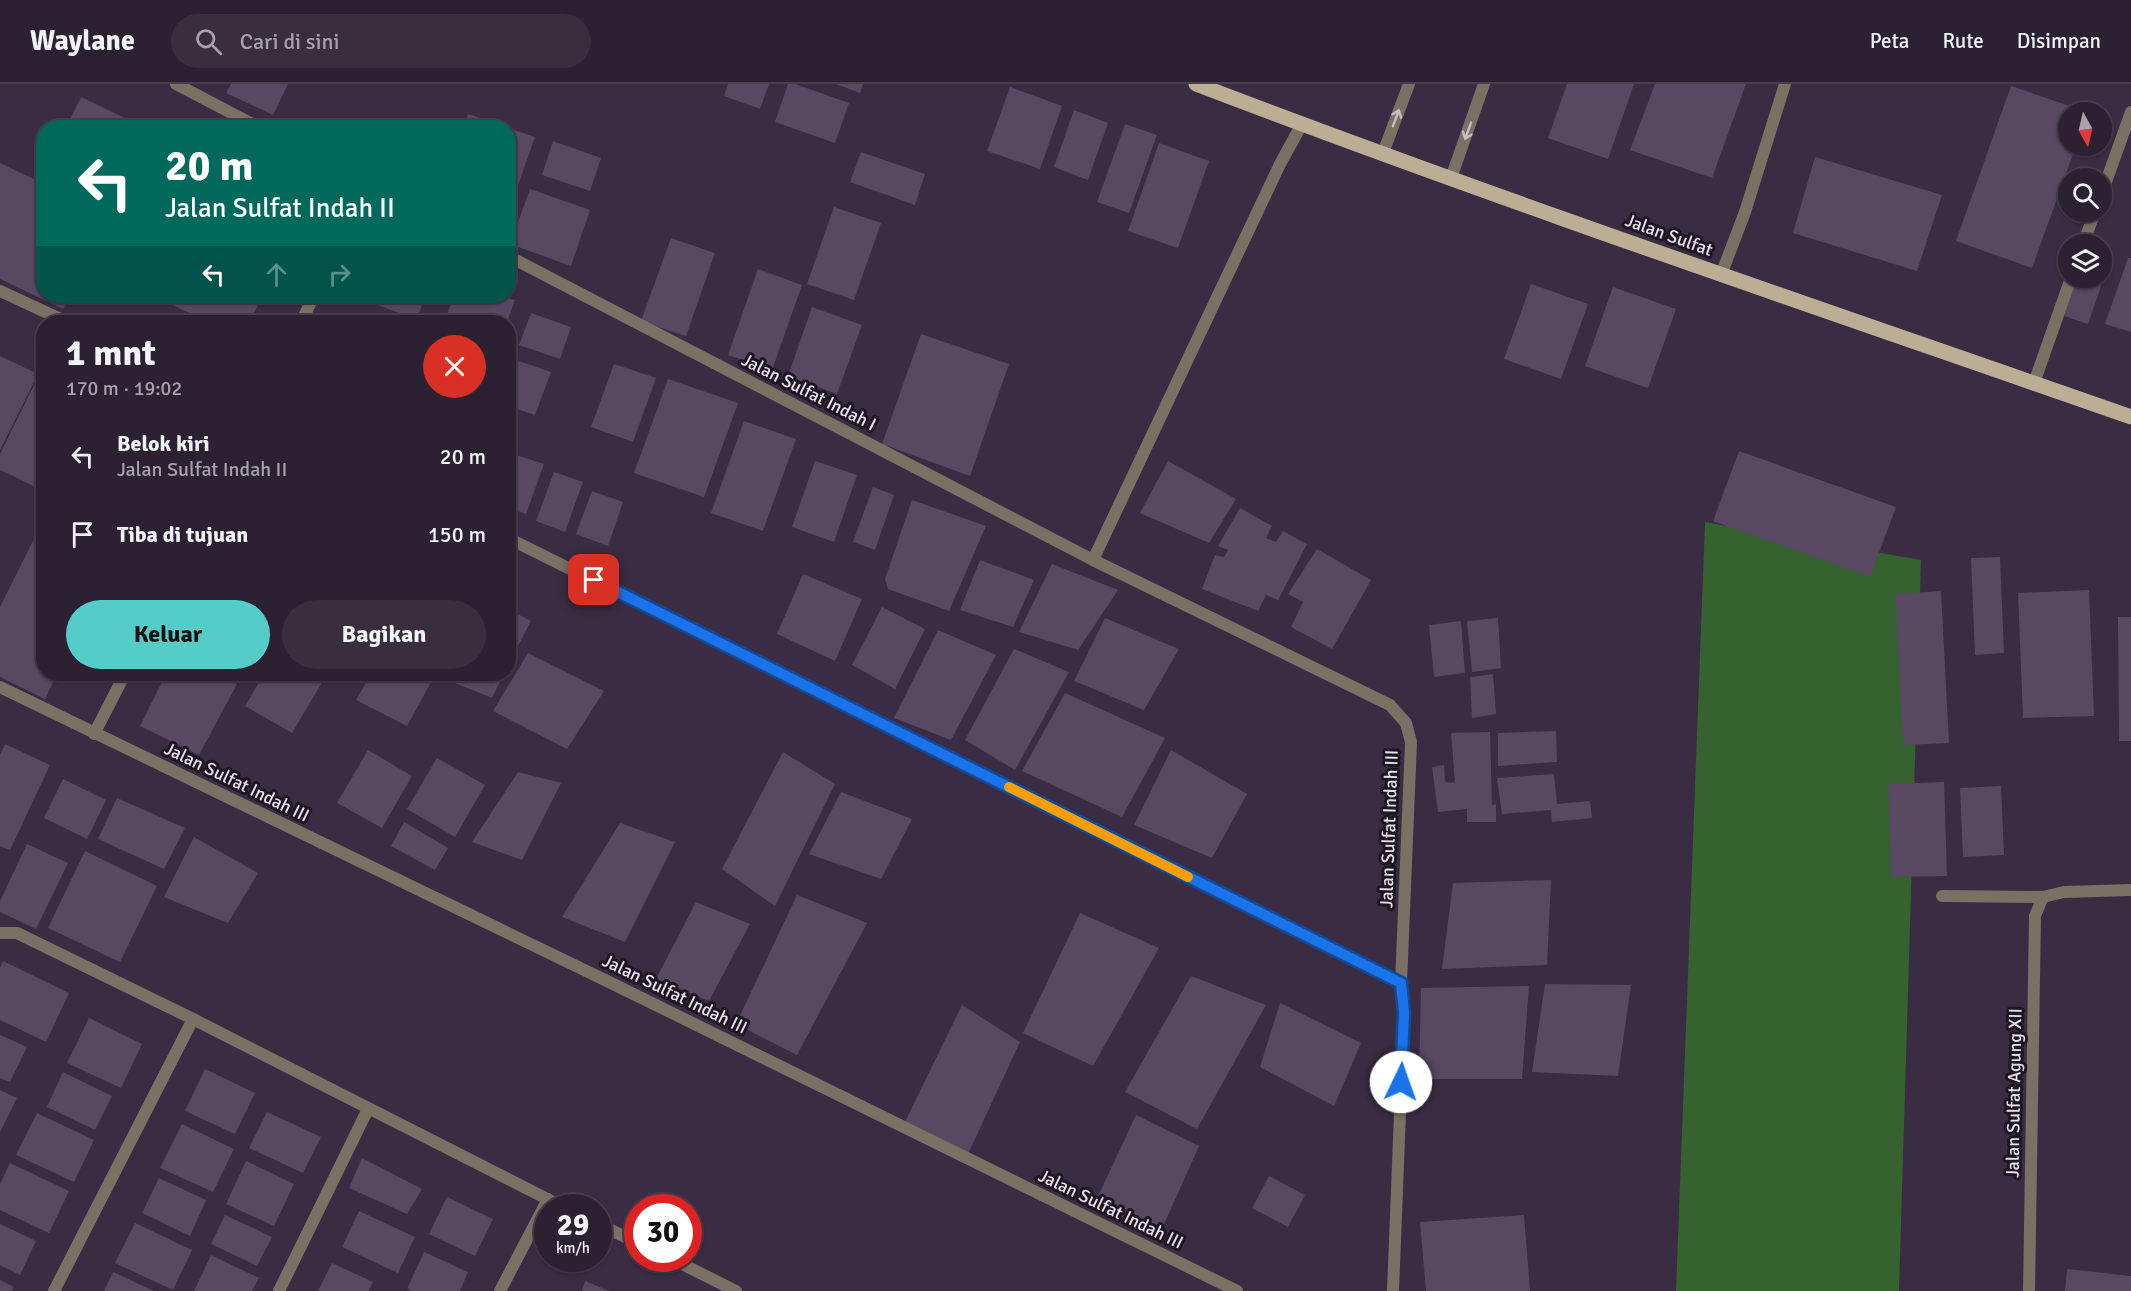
<!DOCTYPE html>
<html lang="id">
<meta charset="utf-8">
<style>
body{margin:0;font-family:Signika,sans-serif;background:#382e3e;color:#f1f3f6;height:100vh;display:flex;flex-direction:column;font-size:22px;white-space:nowrap}
*{box-sizing:border-box;margin:0}
p{font-size:20px;color:#a6a3ac}
.icon{flex:none;width:33px;height:33px;fill:none;stroke:currentColor;stroke-width:2;stroke-linecap:round;stroke-linejoin:round}
.map{position:relative;flex:1;overflow:hidden}
.panel{position:absolute;left:36px;top:231px;width:480px;height:366px;display:flex;flex-direction:column;background:#2c2132;border-radius:24px;box-shadow:0 2px 4px #0004,0 0 0 2px #483e4d}
.panel>*{flex:none}
.hud{position:absolute;left:36px;top:36px;width:480px;height:183px;border-radius:24px;box-shadow:0 2px 4px #0004,0 0 0 2px #483e4d;background:#00695c;color:#fff;overflow:hidden}
.needle{width:39px;rotate:172deg}
.tools{position:absolute;left:2058px;top:18px;display:grid;gap:12px}
.tools a{display:grid;place-items:center;width:54px;height:54px;border-radius:50%;background:#2c2132;box-shadow:0 2px 4px #0004,0 0 0 2px #483e4d;font-size:30px}
.speed{position:absolute;left:534px;top:1110px;display:flex;gap:12px;font-size:30px;font-weight:700;text-align:center}
.speed>*{display:grid;place-content:center;width:78px;height:78px;border-radius:50%;background:#2c2132;box-shadow:0 2px 4px #0004,0 0 0 2px #483e4d;line-height:1}
.speed small{font-size:15px;font-weight:400}
.speed .limit{border:9px solid #d22;background:#fff;color:#111}
.pin{position:absolute;display:grid;place-items:center;width:51px;height:51px;color:#fff;margin:-26px;border-radius:12px;box-shadow:0 3px 9px #0006}
.me{position:absolute;width:66px;margin:-33px;rotate:3deg;stroke-linejoin:round;filter:drop-shadow(0 0 4px #0008)}
.turn{display:flex;align-items:center;gap:21px;height:126px;padding:0 30px;font-size:27px}
.turn .icon{width:78px;height:78px;stroke-width:2.5}
.turn b{display:block;font-size:42px;line-height:51px}
.lanes{display:flex;align-items:center;height:57px;padding:0 30px;background:#0003;justify-content:center;gap:30px;direction:ltr}
.lanes .off{opacity:.35}
.round{display:grid;place-items:center;flex:none;width:63px;height:63px;border-radius:32px;background:#382e3e}
.overview{display:flex;align-items:center;justify-content:space-between;height:102px;padding:0 30px}
h1{font-size:36px;font-weight:700;line-height:45px}
.primary-button{display:flex;gap:12px;margin-top:auto;padding:12px 30px}
.primary-button a{flex:1;height:69px;border-radius:36px;background:#54cdc8;color:#111;font-size:24px;font-weight:700;line-height:69px;text-align:center}
.primary-button a+a{background:#382e3e;color:#f1f3f6}
ul{padding:0;list-style:none}
li{display:flex;align-items:center;gap:18px;height:78px;padding:0 30px}
li div{flex:1}
li b{display:block;font-size:22px}
li em{font-style:normal}
header{display:flex;align-items:center;gap:36px;box-sizing:border-box;height:84px;padding:0 30px;background:#2c2132;border-bottom:2px solid #483e4d}
header strong{font-size:28px}
nav{display:flex;gap:33px;margin-inline-start:auto;font-size:21px}
.search{width:420px;height:54px;background:#382e3e;display:flex;align-items:center;gap:15px;box-sizing:border-box;padding:0 21px;border-radius:33px;color:#a6a3ac;font-size:22px}
.map>svg:first-child{display:block}
.green{fill:#35622e}
.building{fill:#584862}
.lines{fill:none;stroke-linecap:round;stroke-linejoin:round}
.street{stroke:#787164;stroke-width:12}
.primary{stroke:#bcae95;stroke-width:15}
.oneway{stroke:#c7bfc5}
.route-casing{stroke:#114b97;stroke-width:15}
.route{stroke:#1a73e8;stroke-width:10}
.slow{stroke:#f59e0b;stroke-width:10}
.labels{text-anchor:middle;stroke-width:6;stroke-linejoin:round;paint-order:stroke}
.street-label{font-size:18px;fill:#e9e0ef;stroke:#1e1722}
</style>
<header>
<strong>Waylane</strong>
<div class="search"><svg class="icon" aria-label="search" viewBox="0 0 24 24"><circle cx="10" cy="10" r="6"/><path d="M15 15l6 6"/></svg>Cari di sini</div>
<nav><a>Peta</a><a>Rute</a><a>Disimpan</a></nav>
</header>
<div class="map">
<svg width="2131" height="1207" viewBox="0 0 2131 1207">
<rect width="100%" height="100%" fill="#3a2c43"/>
<path class="green" d="M 1705,438 L 1921,476 L 1899,1207 L 1676,1207 Z"/>
<g class="building">
<path d="M 231,0 L 288,0 L 273,31 L 226,9 Z"/>
<path d="M 728,0 L 769,0 L 760,25 L 724,12 Z"/>
<path d="M 788,0 L 795,0 L 849,19 L 835,59 L 775,38 Z"/>
<path d="M 836,0 L 863,0 L 860,9 Z"/>
<path d="M 1567,0 L 1634,0 L 1608,75 L 1548,54 Z"/>
<path d="M 1655,0 L 1746,0 L 1712,94 L 1630,66 Z"/>
<path d="M 2011,2 L 2087,28 L 2068,28 L 2068,62 L 2076,62 L 2032,184 L 1956,157 Z"/>
<path d="M 1010,3 L 1062,22 L 1040,85 L 987,67 Z"/>
<path d="M 81,13 L 146,44 L 66,44 Z"/>
<path d="M 1074,26 L 1108,39 L 1088,96 L 1054,83 Z"/>
<path d="M 468,30 L 507,43 L 506,44 L 464,44 Z"/>
<path d="M 1125,40 L 1157,51 L 1129,129 L 1097,118 Z"/>
<path d="M 508,44 L 535,53 L 509,127 L 508,127 Z"/>
<path d="M 553,57 L 601,74 L 590,107 L 542,91 Z"/>
<path d="M 1159,59 L 1209,77 L 1178,164 L 1128,147 Z"/>
<path d="M 861,68 L 925,90 L 915,121 L 850,98 Z"/>
<path d="M 1815,73 L 1942,111 L 1917,187 L 1793,149 Z"/>
<path d="M 0,79 L 44,100 L 44,212 L 70,212 L 63,225 L 0,195 Z"/>
<path d="M 530,105 L 590,126 L 571,182 L 510,160 Z"/>
<path d="M 834,123 L 881,139 L 854,216 L 807,200 Z"/>
<path d="M 671,154 L 715,169 L 686,252 L 641,237 Z"/>
<path d="M 2128,174 L 2131,174 L 2131,248 L 2105,240 Z"/>
<path d="M 2102,176 L 2109,179 L 2088,240 L 2064,232 L 2077,194 L 2102,194 Z"/>
<path d="M 758,185 L 802,201 L 772,286 L 728,271 Z"/>
<path d="M 1531,200 L 1588,220 L 1561,295 L 1504,275 Z"/>
<path d="M 1613,203 L 1676,225 L 1648,304 L 1585,282 Z"/>
<path d="M 173,212 L 244,212 L 259,219 L 249,238 L 208,238 L 169,219 Z"/>
<path d="M 358,212 L 425,212 L 417,235 L 357,214 Z"/>
<path d="M 454,212 L 500,212 L 515,216 L 507,238 L 444,238 Z"/>
<path d="M 812,223 L 862,241 L 837,310 L 788,292 Z"/>
<path d="M 531,229 L 571,243 L 560,275 L 519,261 Z"/>
<path d="M 921,250 L 1009,280 L 970,392 L 882,360 Z"/>
<path d="M 0,272 L 38,290 L 0,366 Z"/>
<path d="M 519,277 L 551,288 L 535,331 L 508,322 L 508,306 Z"/>
<path d="M 614,280 L 656,294 L 633,358 L 591,343 Z"/>
<path d="M 39,291 L 44,293 L 44,407 L 0,386 L 0,370 Z"/>
<path d="M 668,295 L 738,319 L 704,413 L 634,389 Z"/>
<path d="M 744,337 L 796,355 L 763,447 L 711,429 Z"/>
<path d="M 1739,367 L 1896,423 L 1870,493 L 1713,437 Z"/>
<path d="M 513,370 L 544,380 L 526,430 L 508,424 L 508,383 Z"/>
<path d="M 815,377 L 857,391 L 834,458 L 792,443 Z"/>
<path d="M 1168,377 L 1236,415 L 1209,459 L 1140,429 Z"/>
<path d="M 554,388 L 583,398 L 565,448 L 536,437 Z"/>
<path d="M 873,403 L 894,411 L 875,466 L 853,458 Z"/>
<path d="M 592,407 L 623,418 L 608,462 L 576,450 Z"/>
<path d="M 912,416 L 986,442 L 949,527 L 888,505 L 885,495 Z"/>
<path d="M 1240,424 L 1272,442 L 1266,454 L 1276,458 L 1283,447 L 1307,460 L 1278,516 L 1266,511 L 1258,527 L 1202,505 L 1215,471 L 1224,473 L 1228,466 L 1218,462 Z"/>
<path d="M 38,447 L 44,449 L 44,590 L 57,590 L 45,615 L 0,593 L 0,523 Z"/>
<path d="M 1317,465 L 1371,496 L 1332,565 L 1291,543 L 1303,518 L 1288,510 Z"/>
<path d="M 2000,473 L 2004,569 L 1975,571 L 1971,474 Z"/>
<path d="M 980,476 L 1034,496 L 1013,543 L 960,526 Z"/>
<path d="M 1052,480 L 1118,506 L 1078,566 L 1019,548 Z"/>
<path d="M 803,490 L 862,515 L 835,577 L 777,550 Z"/>
<path d="M 2089,506 L 2094,632 L 2023,634 L 2018,509 Z"/>
<path d="M 1941,507 L 1949,659 L 1903,661 L 1895,510 Z"/>
<path d="M 882,523 L 925,545 L 895,605 L 852,581 Z"/>
<path d="M 508,525 L 531,537 L 508,581 Z"/>
<path d="M 2118,533 L 2131,533 L 2131,657 L 2119,657 Z"/>
<path d="M 1105,534 L 1179,565 L 1144,626 L 1074,597 Z"/>
<path d="M 1498,534 L 1501,584 L 1472,588 L 1467,537 Z"/>
<path d="M 1461,537 L 1465,589 L 1434,593 L 1429,541 Z"/>
<path d="M 938,546 L 996,571 L 951,656 L 894,634 Z"/>
<path d="M 1014,565 L 1069,588 L 1015,686 L 965,656 Z"/>
<path d="M 528,569 L 604,607 L 567,665 L 493,627 Z"/>
<path d="M 166,590 L 218,590 L 237,600 L 199,671 L 140,642 Z"/>
<path d="M 264,590 L 327,590 L 292,649 L 245,622 Z"/>
<path d="M 371,590 L 431,590 L 435,591 L 407,642 L 356,616 Z"/>
<path d="M 456,590 L 504,590 L 492,614 L 452,598 Z"/>
<path d="M 1493,590 L 1496,630 L 1472,634 L 1470,593 Z"/>
<path d="M 1065,609 L 1165,654 L 1122,733 L 1022,687 Z"/>
<path d="M 1556,647 L 1557,678 L 1498,682 L 1498,649 Z"/>
<path d="M 1490,648 L 1492,721 L 1496,720 L 1496,738 L 1467,738 L 1467,725 L 1438,728 L 1432,683 L 1444,681 L 1445,698 L 1455,699 L 1451,649 Z"/>
<path d="M 5,660 L 50,681 L 10,766 L 0,762 L 0,671 Z"/>
<path d="M 368,666 L 412,692 L 382,744 L 337,719 Z"/>
<path d="M 1171,666 L 1247,710 L 1212,774 L 1134,741 Z"/>
<path d="M 783,668 L 835,700 L 775,822 L 722,785 Z"/>
<path d="M 437,674 L 485,701 L 455,753 L 407,725 Z"/>
<path d="M 518,688 L 561,699 L 522,776 L 472,758 Z"/>
<path d="M 1554,690 L 1557,720 L 1590,717 L 1592,734 L 1552,738 L 1551,726 L 1502,730 L 1497,694 Z"/>
<path d="M 63,695 L 106,716 L 87,755 L 44,734 Z"/>
<path d="M 1944,698 L 1947,792 L 1891,793 L 1888,700 Z"/>
<path d="M 2001,702 L 2004,771 L 1963,773 L 1960,704 Z"/>
<path d="M 841,708 L 912,735 L 881,795 L 809,770 Z"/>
<path d="M 117,714 L 185,744 L 164,785 L 98,755 Z"/>
<path d="M 404,738 L 448,764 L 435,786 L 391,762 Z"/>
<path d="M 620,739 L 675,758 L 625,858 L 562,833 Z"/>
<path d="M 194,753 L 258,789 L 228,839 L 164,813 Z"/>
<path d="M 27,760 L 68,779 L 36,845 L 0,828 L 0,817 Z"/>
<path d="M 85,767 L 157,802 L 120,878 L 48,844 Z"/>
<path d="M 1551,796 L 1547,881 L 1442,885 L 1453,799 Z"/>
<path d="M 797,811 L 867,839 L 797,971 L 736,940 Z"/>
<path d="M 696,818 L 750,840 L 709,917 L 656,895 Z"/>
<path d="M 1080,829 L 1159,864 L 1093,982 L 1023,949 Z"/>
<path d="M 3,877 L 69,909 L 46,958 L 0,936 L 0,884 Z"/>
<path d="M 1191,892 L 1266,921 L 1197,1045 L 1125,1008 Z"/>
<path d="M 1545,900 L 1631,901 L 1618,992 L 1532,988 Z"/>
<path d="M 1529,902 L 1522,995 L 1419,995 L 1421,904 Z"/>
<path d="M 1280,919 L 1361,959 L 1334,1022 L 1260,983 Z"/>
<path d="M 962,921 L 1020,958 L 968,1070 L 903,1042 Z"/>
<path d="M 89,934 L 142,960 L 121,1004 L 67,979 Z"/>
<path d="M 0,951 L 27,963 L 10,998 L 0,994 Z"/>
<path d="M 205,985 L 255,1009 L 235,1050 L 185,1027 Z"/>
<path d="M 63,988 L 112,1012 L 95,1046 L 47,1023 Z"/>
<path d="M 0,1006 L 17,1014 L 0,1048 Z"/>
<path d="M 267,1028 L 321,1053 L 303,1089 L 249,1064 Z"/>
<path d="M 37,1029 L 94,1056 L 74,1098 L 16,1071 Z"/>
<path d="M 1136,1031 L 1199,1062 L 1161,1147 L 1093,1123 Z"/>
<path d="M 182,1040 L 234,1065 L 213,1108 L 160,1084 Z"/>
<path d="M 362,1074 L 422,1105 L 407,1130 L 349,1104 Z"/>
<path d="M 246,1077 L 294,1100 L 274,1142 L 226,1120 Z"/>
<path d="M 10,1079 L 69,1107 L 49,1149 L 0,1126 L 0,1100 Z"/>
<path d="M 1269,1092 L 1305,1111 L 1288,1143 L 1252,1124 Z"/>
<path d="M 159,1094 L 206,1116 L 190,1152 L 142,1129 Z"/>
<path d="M 447,1113 L 493,1135 L 475,1172 L 429,1150 Z"/>
<path d="M 359,1127 L 415,1153 L 398,1189 L 342,1163 Z"/>
<path d="M 225,1131 L 272,1153 L 257,1182 L 211,1160 Z"/>
<path d="M 1524,1131 L 1530,1207 L 1426,1207 L 1420,1138 Z"/>
<path d="M 135,1139 L 192,1166 L 173,1206 L 115,1179 Z"/>
<path d="M 0,1140 L 36,1157 L 20,1191 L 0,1181 Z"/>
<path d="M 424,1168 L 468,1188 L 460,1207 L 412,1207 L 407,1205 Z"/>
<path d="M 211,1171 L 259,1194 L 252,1207 L 194,1207 Z"/>
<path d="M 332,1179 L 373,1198 L 369,1207 L 318,1207 Z"/>
<path d="M 2067,1185 L 2131,1192 L 2131,1207 L 2065,1207 Z"/>
<path d="M 113,1188 L 154,1207 L 104,1207 Z"/>
<path d="M 0,1196 L 14,1203 L 11,1207 L 0,1207 Z"/>
<path d="M 585,1197 L 609,1207 L 582,1207 Z"/>
</g>
<g class="lines">
<g class="street">
<path d="M 176,0 L 260,44"/>
<path d="M 1383,69 L 1409,0"/>
<path d="M 1451,94 L 1484,0"/>
<path d="M 2102,109 L 2131,28"/>
<path d="M 2083,160 L 2095,128"/>
<path d="M 508,172 L 1093,476 L 1390,621 L 1406,639 L 1411,658 L 1401,899 L 1404,928 L 1393,1207"/>
<path d="M 1721,191 L 1745,128 L 1785,0"/>
<path d="M 0,207 L 67,238"/>
<path d="M 301,238 L 314,212"/>
<path d="M 2034,299 L 2071,194"/>
<path d="M 508,454 L 1401,899"/>
<path d="M 1093,476 L 1280,80 L 1302,40"/>
<path d="M 0,603 L 607,897 L 1237,1207"/>
<path d="M 94,650 L 125,590"/>
<path d="M 1942,812 L 2043,813 L 2064,808 L 2131,806"/>
<path d="M 0,849 L 17,849 L 193,935 L 565,1124"/>
<path d="M 598,1140 L 638,1159"/>
<path d="M 670,1174 L 736,1207"/>
<path d="M 54,1207 L 193,935"/>
<path d="M 279,1207 L 368,1025"/>
<path d="M 500,1207 L 548,1115"/>
<path d="M 2029,1207 L 2035,832 L 2043,813"/>
</g>
<path class="primary" d="M 1196,0 C 1505,118 1819,224 2131,333"/>
</g>
<defs><path id="oneway-shaft" d="M-6 0H5M1.5-3L5.5 0L1.5 3" fill="none" stroke-width="1.6" stroke-linecap="round" stroke-linejoin="round" transform="scale(1.5)"/></defs>
<g class="oneway">
<use href="#oneway-shaft" transform="translate(1396 34) rotate(-69)"/>
<use href="#oneway-shaft" transform="translate(1468 47) rotate(110)"/>
</g>
<g class="lines">
<g class="route-casing">
<path id="route" d="M 594,496 L 1401,899 L 1404,928 L 1401,998"/>
</g>
<use href="#route" class="route"/>
<path class="slow" d="M 1009,703 L 1188,793"/>
</g>
<g class="labels">
<g class="street-label">
<text transform="translate(1669 151) rotate(20)" y="6">Jalan Sulfat</text>
<text transform="translate(809 308) rotate(27)" y="6">Jalan Sulfat Indah I</text>
<text transform="translate(237 698) rotate(26)" y="6">Jalan Sulfat Indah III</text>
<text transform="translate(1389 745) rotate(-88)" y="6">Jalan Sulfat Indah III</text>
<text transform="translate(675 910) rotate(26)" y="6">Jalan Sulfat Indah III</text>
<text transform="translate(2014 1009) rotate(-89)" y="6">Jalan Sulfat Agung XII</text>
<text transform="translate(1111 1125) rotate(26)" y="6">Jalan Sulfat Indah III</text>
</g>
</g>
</svg>
<div class="tools">
<a><svg class="needle" viewBox="-14 -14 28 28"><path d="M0-13l5 13h-10z" fill="#e53935"/><path d="M0 13l5-13h-10z" fill="#a6a3ac"/></svg></a>
<a><svg class="icon" aria-label="search" viewBox="0 0 24 24"><circle cx="10" cy="10" r="6"/><path d="M15 15l6 6"/></svg></a>
<a><svg class="icon" aria-label="layers" viewBox="0 0 24 24"><path d="M12 4l9 5-9 5-9-5zM3 14l9 5 9-5"/></svg></a>
</div>
<div class="speed"><div>29<small>km/h</small></div><div class="limit">30</div></div>
<div class="pin" style="left:594px;top:496px;background:#d93025"><svg class="icon" aria-label="arrive" viewBox="0 0 24 24"><path d="M6 21V4h12l-3 4 3 4H6"/></svg></div>
<svg class="me" style="left:1401px;top:998px" viewBox="-20 -20 40 40"><circle r="19" fill="#fff"/><path d="M0-13L10 11 0 6-10 11z" fill="#1a73e8"/></svg>
<div class="hud">
<div class="turn"><svg class="icon" aria-label="left" viewBox="0 0 24 24"><path d="M17 20v-9H6M10 6l-5 5 5 5"/></svg><div><b>20 m</b>Jalan Sulfat Indah II</div></div>
<div class="lanes"><svg class="icon" aria-label="left" viewBox="0 0 24 24"><path d="M17 20v-9H6M10 6l-5 5 5 5"/></svg><svg class="icon off" aria-label="ahead" viewBox="0 0 24 24"><path d="M12 20V5M6 11l6-6 6 6"/></svg><svg class="icon off" aria-label="right" viewBox="0 0 24 24"><path d="M7 20v-9h11M14 6l5 5-5 5"/></svg></div>
</div>
<section class="panel">
<div class="overview"><div><h1>1 mnt</h1><p>170 m · 19:02</p></div><a class="round" style="background:#d93025;color:#fff"><svg class="icon" aria-label="close" viewBox="0 0 24 24"><path d="M6 6l12 12M18 6L6 18"/></svg></a></div>
<ul>
<li><svg class="icon" aria-label="left" viewBox="0 0 24 24"><path d="M17 20v-9H6M10 6l-5 5 5 5"/></svg><div><b>Belok kiri</b><p>Jalan Sulfat Indah II</p></div><em>20 m</em></li>
<li><svg class="icon" aria-label="arrive" viewBox="0 0 24 24"><path d="M6 21V4h12l-3 4 3 4H6"/></svg><div><b>Tiba di tujuan</b></div><em>150 m</em></li>
</ul>
<div class="primary-button"><a>Keluar</a><a>Bagikan</a></div>
</section>
</div>
